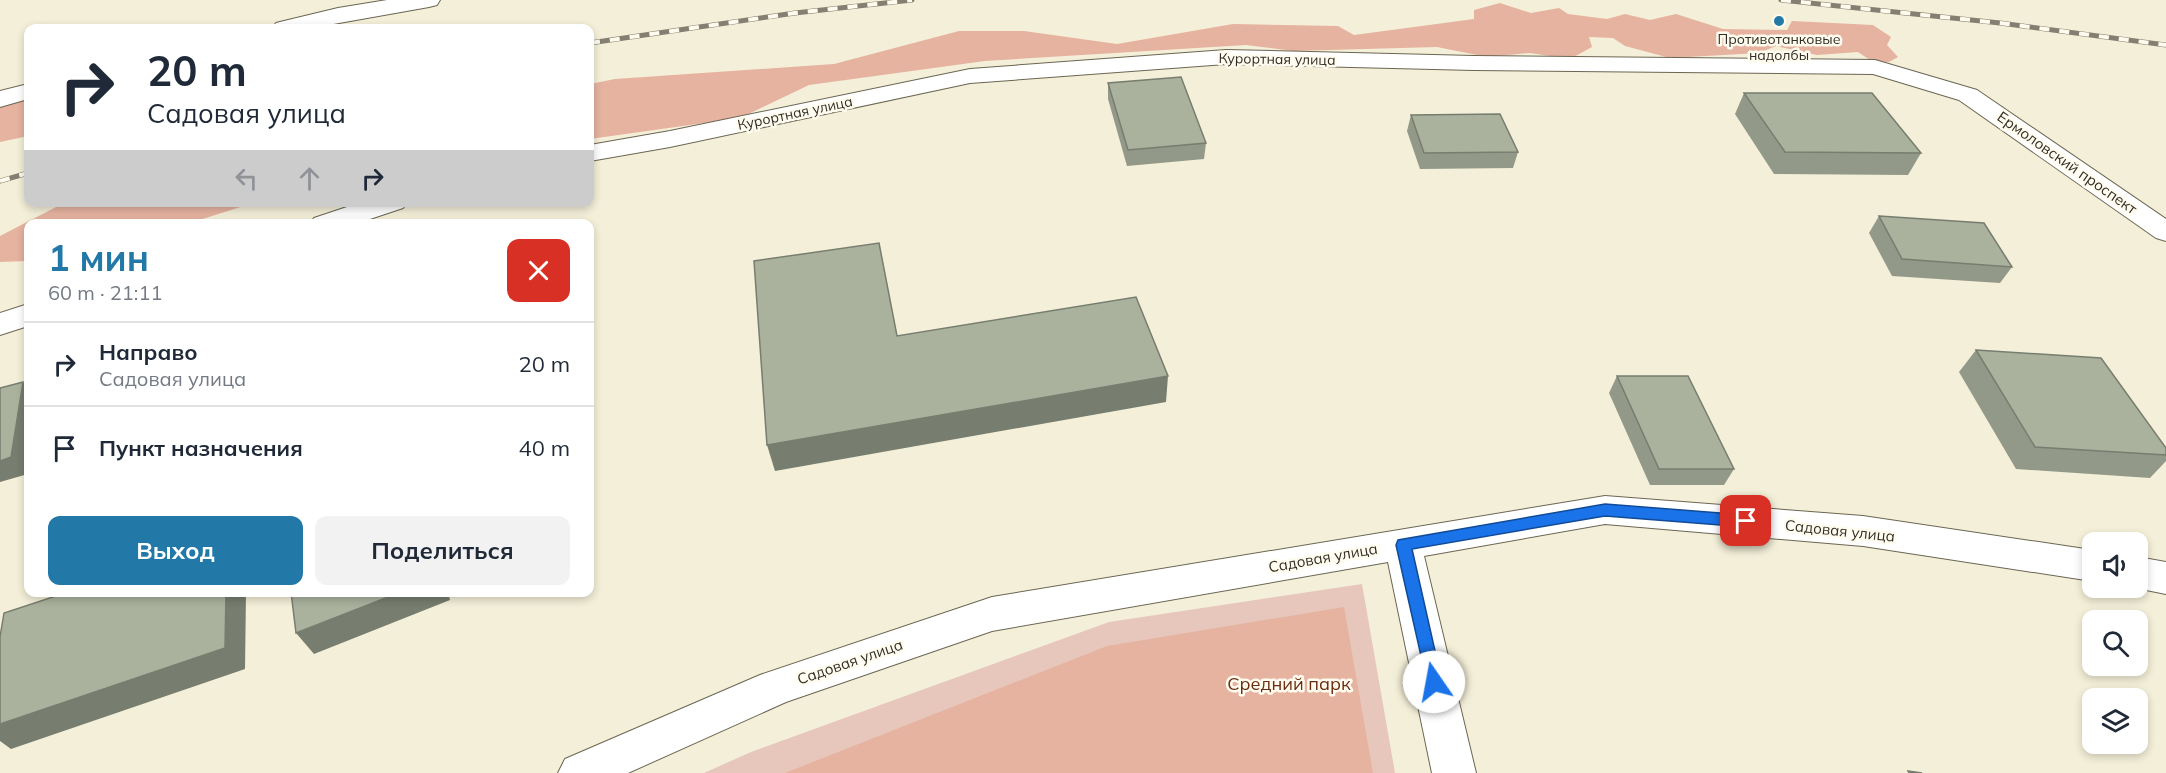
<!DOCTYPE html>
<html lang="ru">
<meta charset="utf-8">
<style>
body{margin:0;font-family:Mulish,sans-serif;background:#f2f2f3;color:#1f2937;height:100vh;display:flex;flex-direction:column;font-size:22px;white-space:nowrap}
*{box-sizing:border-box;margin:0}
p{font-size:20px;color:#747a83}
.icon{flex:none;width:33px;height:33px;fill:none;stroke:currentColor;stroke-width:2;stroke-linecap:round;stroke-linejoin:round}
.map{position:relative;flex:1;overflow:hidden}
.side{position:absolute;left:24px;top:219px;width:570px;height:378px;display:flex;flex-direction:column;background:#fff;border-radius:12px;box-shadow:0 3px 9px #0003}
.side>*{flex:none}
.banner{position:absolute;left:24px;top:24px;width:570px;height:183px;border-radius:12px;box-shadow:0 3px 9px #0003;background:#fff;color:#1f2937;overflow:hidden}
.buttons{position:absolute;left:2082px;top:532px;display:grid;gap:12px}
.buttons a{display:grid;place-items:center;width:66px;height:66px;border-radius:12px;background:#fff;box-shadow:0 3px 9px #0003;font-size:30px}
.pin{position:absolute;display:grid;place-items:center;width:51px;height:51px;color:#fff;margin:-26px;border-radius:12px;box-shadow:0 3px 9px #0006}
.me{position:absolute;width:66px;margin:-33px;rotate:348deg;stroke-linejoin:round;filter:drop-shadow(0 0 4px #0008)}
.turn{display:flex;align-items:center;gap:21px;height:126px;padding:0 24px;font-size:27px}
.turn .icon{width:78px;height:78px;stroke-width:2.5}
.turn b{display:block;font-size:42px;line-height:51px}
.lanes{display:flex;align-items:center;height:57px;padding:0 24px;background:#0003;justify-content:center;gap:30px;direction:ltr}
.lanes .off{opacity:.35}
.round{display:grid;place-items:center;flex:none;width:63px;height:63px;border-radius:12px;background:#f2f2f3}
.summary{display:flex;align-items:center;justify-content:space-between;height:102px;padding:0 24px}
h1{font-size:36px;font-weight:700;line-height:45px;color:#2279a8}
.action{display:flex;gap:12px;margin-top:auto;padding:12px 24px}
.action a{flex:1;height:69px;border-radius:12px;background:#2279a8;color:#fff;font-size:24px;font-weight:700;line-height:69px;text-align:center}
.action a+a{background:#f2f2f3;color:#1f2937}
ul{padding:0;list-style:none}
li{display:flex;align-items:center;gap:18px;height:84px;padding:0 24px;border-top:2px solid #e0e1e3}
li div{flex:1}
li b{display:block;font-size:22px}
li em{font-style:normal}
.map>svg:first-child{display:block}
.green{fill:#e7c7bb}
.forest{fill:#e6b3a0}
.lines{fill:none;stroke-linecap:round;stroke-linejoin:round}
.minor-casing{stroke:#6b6653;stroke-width:2}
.minor{fill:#fff;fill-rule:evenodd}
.rail-casing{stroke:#838071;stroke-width:5}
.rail{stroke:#fffcef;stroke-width:4;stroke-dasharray:10;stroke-linecap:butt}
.wall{fill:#929988}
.shaded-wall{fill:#777d6f}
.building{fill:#aab29e;stroke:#777d6f;stroke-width:1.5}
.route{fill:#1a73e8;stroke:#114b97;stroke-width:1.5}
.poi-dot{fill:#2279a8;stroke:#fffcef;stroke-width:2}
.labels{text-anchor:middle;stroke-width:5;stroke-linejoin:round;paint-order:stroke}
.far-poi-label{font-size:14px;fill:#302e25;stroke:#fffcef}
.far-street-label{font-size:14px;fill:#302e25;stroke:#fffcef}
.street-label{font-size:15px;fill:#302e25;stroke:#fffcef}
.near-park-label{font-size:18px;fill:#6a2c13;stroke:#fffcef}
</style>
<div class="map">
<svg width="2166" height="773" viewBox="0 0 2166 773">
<rect width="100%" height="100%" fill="#f4efd8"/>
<path class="green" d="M 1362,584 L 1395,773 L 704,773 L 751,752 L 1109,622 Z"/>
<g class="forest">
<path d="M 1500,3 L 1531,13 L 1559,8 L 1568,14 L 1607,19 L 1625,14 L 1650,20 L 1676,14 L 1723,29 L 1787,30 L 1792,21 L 1873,25 L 1891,37 L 1887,45 L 1898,57 L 1889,62 L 1873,62 L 1858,52 L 1817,55 L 1776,46 L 1759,53 L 1670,58 L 1625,46 L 1613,38 L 1589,37 L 1592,47 L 1570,59 L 1530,53 L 1487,57 L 1437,47 L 1293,51 L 1246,45 L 985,61 L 809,85 L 740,118 L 590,139 L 590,84 L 615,79 L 834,64 L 959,31 L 1024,31 L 1117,44 L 1233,24 L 1338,26 L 1354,35 L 1474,19 L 1474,10 Z"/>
<path d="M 28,94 L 28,136 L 0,142 L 0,101 Z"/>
<path d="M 76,203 L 76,202 L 253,203 L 190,223 L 28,224 L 28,261 L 0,262 L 0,236 L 60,205 Z"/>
<path d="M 1344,607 L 1373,773 L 785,773 L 1107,646 Z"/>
</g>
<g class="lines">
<g class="minor-casing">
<g id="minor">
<path d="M 387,0 L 440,0 L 437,5 L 429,7 L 311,28 L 272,28 L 276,23 L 284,21 L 338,8 Z"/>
<path d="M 1226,50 L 1474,56 L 1875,60 L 1977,90 L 2166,219 L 2166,241 L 2156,238 L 1959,100 L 1873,74 L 1474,70 L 1226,64 L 970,83 L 670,147 L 590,161 L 590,145 L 670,131 L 970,69 Z"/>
<path d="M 28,84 L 28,99 L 0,107 L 0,91 Z"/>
<path d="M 362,202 L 407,202 L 403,208 L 355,224 L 310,224 L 314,218 Z"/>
<path d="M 28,304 L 28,326 L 0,335 L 0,313 Z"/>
<path d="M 1605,496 L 1863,516 L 2092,550 L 2092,581 L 1863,546 L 1605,524 L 1424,556 L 1476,773 L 1432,773 L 1388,562 L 992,631 L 786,702 L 628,773 L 558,773 L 565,759 L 760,675 L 992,597 Z"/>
<path d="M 2138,557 L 2166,562 L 2166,594 L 2136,588 Z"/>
</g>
</g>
<use href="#minor" class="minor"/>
<g class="rail-casing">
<g id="rail">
<path d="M 1781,0 L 2000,23 L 2166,45"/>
<path d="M 590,43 L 795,13 L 912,0"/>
<path d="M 0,181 L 28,173"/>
</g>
</g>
<use href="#rail" class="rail"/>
</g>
<g class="wall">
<path d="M 1108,83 L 1206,143 L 1204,159 L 1127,166 L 1108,99 Z"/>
<path d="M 1744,93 L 1921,153 L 1908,175 L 1774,174 L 1735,114 Z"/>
<path d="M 1411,115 L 1518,152 L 1513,168 L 1420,169 L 1407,131 Z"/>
<path d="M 1879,216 L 2012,267 L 2000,283 L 1892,276 L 1869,233 Z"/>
<path d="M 1976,350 L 2166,448 L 2166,461 L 2150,478 L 2016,469 L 1959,372 Z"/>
<path d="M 1617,376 L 1734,469 L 1724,485 L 1650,485 L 1609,393 Z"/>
</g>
<g class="shaded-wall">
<path d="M 1168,376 L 1166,402 L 775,471 L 767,445 Z"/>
<path d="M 23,382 L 28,388 L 28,474 L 0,482 L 0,461 Z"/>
<path d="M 226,592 L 246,592 L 245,669 L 11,749 L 0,741 L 0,724 Z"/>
<path d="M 401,592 L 448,592 L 450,600 L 314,654 L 296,633 Z"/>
</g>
<g class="building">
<path d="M 1181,77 L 1206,143 L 1128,150 L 1108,83 Z"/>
<path d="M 1744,93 L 1872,93 L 1921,153 L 1785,152 Z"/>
<path d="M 1500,114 L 1518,152 L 1424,153 L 1411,115 Z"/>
<path d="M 1879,216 L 1984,223 L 2012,267 L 1902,259 Z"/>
<path d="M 879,243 L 897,336 L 1136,297 L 1168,376 L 767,445 L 754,261 Z"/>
<path d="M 1976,350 L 2101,358 L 2166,448 L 2166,455 L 2035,447 Z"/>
<path d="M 1617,376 L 1688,376 L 1734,469 L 1659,469 Z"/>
<path d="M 23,382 L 11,457 L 0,461 L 0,388 Z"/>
<path d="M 68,592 L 226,592 L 225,648 L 0,724 L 0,637 L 4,613 Z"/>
<path d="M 291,592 L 401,592 L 296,633 Z"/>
<path d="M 1908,771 L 1922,773 L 1909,773 Z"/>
</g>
<path class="route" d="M 1605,504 L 1746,515 L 1751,517 L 1753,521 L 1751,526 L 1746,527 L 1605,516 L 1412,549 L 1442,682 L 1440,687 L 1434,689 L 1428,687 L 1396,545 L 1398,540 Z"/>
<circle class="poi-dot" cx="1779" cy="21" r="6"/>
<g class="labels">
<g class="far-poi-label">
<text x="1779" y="44">Противотанковые<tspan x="1779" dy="16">надолбы</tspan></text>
</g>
<g class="far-street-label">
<text transform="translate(1277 59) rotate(1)" y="5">Курортная улица</text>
<text transform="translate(795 113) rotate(-12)" y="5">Курортная улица</text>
</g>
<g class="street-label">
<text transform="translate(2067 163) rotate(35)" y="5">Ермоловский проспект</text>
<text transform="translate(1840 531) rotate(6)" y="5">Садовая улица</text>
<text transform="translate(1323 558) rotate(-10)" y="5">Садовая улица</text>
<text transform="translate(850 662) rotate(-19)" y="5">Садовая улица</text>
</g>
<g class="near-park-label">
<text x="1289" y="690">Средний парк</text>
</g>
</g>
</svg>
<div class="buttons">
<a><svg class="icon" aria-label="sound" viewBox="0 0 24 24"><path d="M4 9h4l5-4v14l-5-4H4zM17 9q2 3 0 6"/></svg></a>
<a><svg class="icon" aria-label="search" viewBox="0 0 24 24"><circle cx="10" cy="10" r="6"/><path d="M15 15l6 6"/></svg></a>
<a><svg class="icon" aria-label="layers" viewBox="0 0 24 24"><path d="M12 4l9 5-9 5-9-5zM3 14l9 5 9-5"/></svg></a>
</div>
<div class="pin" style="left:1746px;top:521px;background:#d93025"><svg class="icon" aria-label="arrive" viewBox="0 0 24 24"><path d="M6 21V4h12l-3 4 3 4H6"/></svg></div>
<svg class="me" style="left:1434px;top:682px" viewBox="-20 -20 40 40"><circle r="19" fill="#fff"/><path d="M0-13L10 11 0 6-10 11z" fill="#1a73e8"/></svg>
<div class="banner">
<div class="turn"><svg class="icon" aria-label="right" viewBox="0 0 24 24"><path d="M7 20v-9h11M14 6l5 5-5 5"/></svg><div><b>20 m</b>Садовая улица</div></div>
<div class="lanes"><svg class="icon off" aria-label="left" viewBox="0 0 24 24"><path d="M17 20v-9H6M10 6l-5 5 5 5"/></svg><svg class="icon off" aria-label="ahead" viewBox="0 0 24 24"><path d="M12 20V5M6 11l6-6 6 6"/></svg><svg class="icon" aria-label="right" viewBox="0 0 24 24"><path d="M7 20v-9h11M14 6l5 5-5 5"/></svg></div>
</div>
<section class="side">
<div class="summary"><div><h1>1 мин</h1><p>60 m · 21:11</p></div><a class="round" style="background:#d93025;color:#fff"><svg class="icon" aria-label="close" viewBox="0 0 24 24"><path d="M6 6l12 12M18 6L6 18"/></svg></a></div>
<ul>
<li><svg class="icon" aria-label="right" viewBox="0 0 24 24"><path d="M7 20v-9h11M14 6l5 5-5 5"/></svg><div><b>Направо</b><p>Садовая улица</p></div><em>20 m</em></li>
<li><svg class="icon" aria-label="arrive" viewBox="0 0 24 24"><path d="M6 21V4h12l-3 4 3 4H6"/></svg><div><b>Пункт назначения</b></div><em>40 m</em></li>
</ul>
<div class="action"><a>Выход</a><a>Поделиться</a></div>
</section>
</div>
